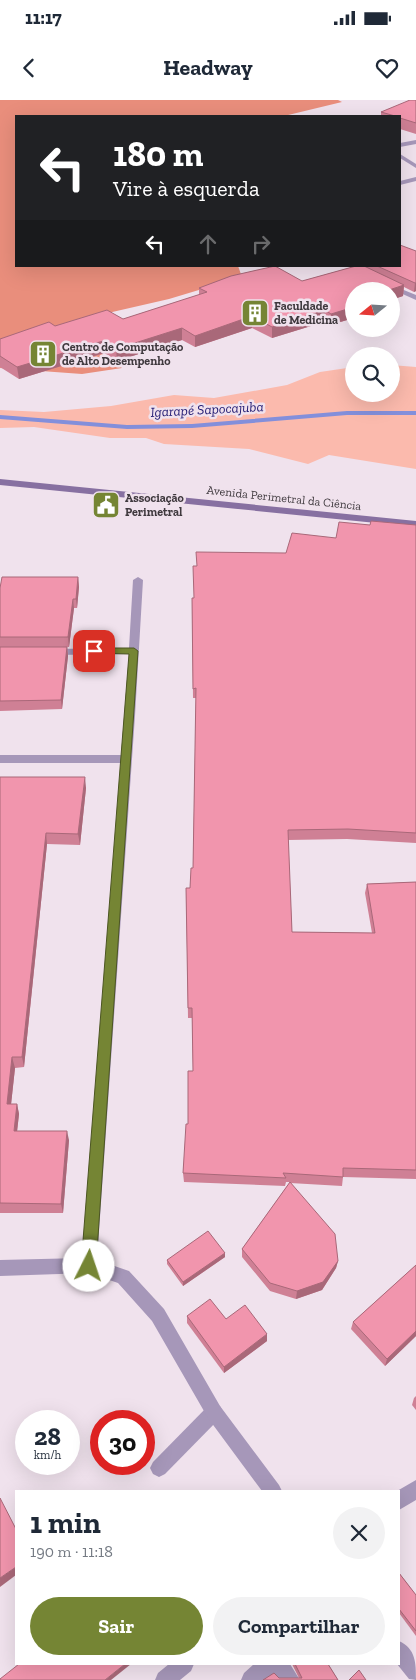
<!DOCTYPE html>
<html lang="pt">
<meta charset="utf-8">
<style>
body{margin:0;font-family:"Zilla Slab",serif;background:#f2f2f3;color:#1f2937;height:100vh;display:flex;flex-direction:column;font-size:19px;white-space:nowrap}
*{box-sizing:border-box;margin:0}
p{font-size:16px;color:#747a83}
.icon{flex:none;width:28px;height:28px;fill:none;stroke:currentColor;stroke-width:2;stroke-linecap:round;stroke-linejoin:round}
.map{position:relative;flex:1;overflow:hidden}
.side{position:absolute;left:15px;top:1390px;width:385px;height:175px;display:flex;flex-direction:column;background:#fff;border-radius:0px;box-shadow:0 5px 20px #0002}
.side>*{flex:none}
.hud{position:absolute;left:15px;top:15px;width:386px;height:152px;border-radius:0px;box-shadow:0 5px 20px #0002;background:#202124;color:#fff;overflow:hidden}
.needle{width:32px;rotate:252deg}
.buttons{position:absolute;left:345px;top:182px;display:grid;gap:10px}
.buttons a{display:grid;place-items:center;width:55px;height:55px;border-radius:50%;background:#fff;box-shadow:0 5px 20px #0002;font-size:25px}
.speed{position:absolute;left:15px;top:1310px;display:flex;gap:10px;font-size:25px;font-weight:700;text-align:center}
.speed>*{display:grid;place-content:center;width:65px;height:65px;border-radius:50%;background:#fff;box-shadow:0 5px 20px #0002;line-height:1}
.speed small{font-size:12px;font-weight:400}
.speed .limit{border:8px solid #d22;background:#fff;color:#111}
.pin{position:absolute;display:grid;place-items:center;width:42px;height:42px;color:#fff;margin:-21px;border-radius:10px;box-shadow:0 2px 8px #0006}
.me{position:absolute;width:55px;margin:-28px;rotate:4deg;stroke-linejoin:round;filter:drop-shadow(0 0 4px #0008)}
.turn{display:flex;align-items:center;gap:18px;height:105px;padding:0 15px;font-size:22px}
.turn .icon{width:65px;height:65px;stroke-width:2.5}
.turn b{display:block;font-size:35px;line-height:42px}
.lanes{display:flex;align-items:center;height:48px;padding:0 15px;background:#0003;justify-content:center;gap:25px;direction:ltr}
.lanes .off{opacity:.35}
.round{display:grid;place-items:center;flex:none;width:52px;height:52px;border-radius:26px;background:#f2f2f3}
.overview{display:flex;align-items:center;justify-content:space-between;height:85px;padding:0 15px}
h1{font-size:30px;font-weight:700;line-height:38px}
.cta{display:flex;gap:10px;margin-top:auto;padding:10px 15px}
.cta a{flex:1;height:58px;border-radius:30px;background:#758534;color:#fff;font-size:20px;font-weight:700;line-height:58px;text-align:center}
.cta a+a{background:#f2f2f3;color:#1f2937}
.status{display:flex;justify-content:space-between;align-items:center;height:35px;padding:0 25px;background:#fff;direction:ltr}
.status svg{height:14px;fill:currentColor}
header{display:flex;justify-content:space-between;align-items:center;height:65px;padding:0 15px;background:#fff;font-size:22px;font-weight:700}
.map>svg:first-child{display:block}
.green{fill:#fbbaad}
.forest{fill:#e98e7c}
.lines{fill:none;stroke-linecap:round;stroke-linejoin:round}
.stream{fill:#838fdb;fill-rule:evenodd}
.lane{fill:#a697b9;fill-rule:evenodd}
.street{fill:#a697b9;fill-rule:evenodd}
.secondary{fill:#8770a1;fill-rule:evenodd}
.wall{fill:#cf8095}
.shaded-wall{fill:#a96879}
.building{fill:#f195ad;stroke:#a96879}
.route{fill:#758534;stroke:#4c5622}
.labels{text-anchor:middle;stroke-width:5;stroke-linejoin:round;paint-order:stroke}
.far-poi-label{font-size:12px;font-weight:bold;fill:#3f393e;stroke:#f0e2ed;text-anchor:start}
.far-street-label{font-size:12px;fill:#3f393e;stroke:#f0e2ed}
.far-water-label{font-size:14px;font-style:italic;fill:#201a72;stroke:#f0e2ed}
</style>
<div class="status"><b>11:17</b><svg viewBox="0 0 49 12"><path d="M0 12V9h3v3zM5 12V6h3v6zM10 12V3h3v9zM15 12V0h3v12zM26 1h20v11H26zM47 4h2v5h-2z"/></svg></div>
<header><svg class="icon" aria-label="back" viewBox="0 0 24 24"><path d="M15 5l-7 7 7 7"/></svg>Headway<svg class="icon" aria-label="heart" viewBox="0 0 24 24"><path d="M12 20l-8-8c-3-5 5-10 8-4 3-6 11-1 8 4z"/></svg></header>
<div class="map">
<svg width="416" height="1580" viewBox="0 0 416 1580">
<rect width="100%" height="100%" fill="#f0e2ed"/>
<path class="green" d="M 391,265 L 416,267 L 416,369 L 329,355 L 308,364 L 249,349 L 164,344 L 146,338 L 110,338 L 34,327 L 0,328 L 0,310 L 44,312 L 111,306 L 174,295 L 214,298 L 287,285 L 320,272 L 354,267 L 354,294 L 391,294 Z"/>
<path class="forest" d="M 0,0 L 338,0 L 342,2 L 284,16 L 16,16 L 16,166 L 238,166 L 242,177 L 169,199 L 73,221 L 73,234 L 122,268 L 82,274 L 0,268 Z"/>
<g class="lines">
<path class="stream" d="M 347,311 L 416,311 L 416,315 L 347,315 L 192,328 L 127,329 L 0,319 L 0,315 L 127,325 L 192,324 Z"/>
<g class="lane">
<path d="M 416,40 L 416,44 L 400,47 L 400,43 Z"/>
<path d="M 400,54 L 416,64 L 416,68 L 400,58 Z"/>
<path d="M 416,77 L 416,81 L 400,85 L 400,81 Z"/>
<path d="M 389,184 L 416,195 L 416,200 L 387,187 L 387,185 Z"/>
<path d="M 214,1303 L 220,1306 L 223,1312 L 220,1318 L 165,1374 L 159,1377 L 153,1374 L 150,1368 L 153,1362 L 208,1306 Z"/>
</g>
<g class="street">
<path d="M 138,477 L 143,480 L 135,616 L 97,1160 L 129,1171 L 164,1209 L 220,1306 L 279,1385 L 282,1391 L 262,1391 L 208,1318 L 152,1221 L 118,1183 L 89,1173 L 0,1176 L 0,1160 L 82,1158 L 121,663 L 0,663 L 0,655 L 121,655 L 129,554 L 52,555 L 47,552 L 52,549 L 129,548 L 133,480 Z"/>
<path d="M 416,1380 L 416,1400 L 399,1410 L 399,1391 L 397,1391 Z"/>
<path d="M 399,1541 C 416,1549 416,1563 416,1580 L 409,1579 L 397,1564 L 399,1564 Z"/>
<path d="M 169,1564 L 194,1564 L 191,1571 L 180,1580 L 155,1580 L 158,1573 Z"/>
<path d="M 254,1564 L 290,1564 L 300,1580 L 278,1580 L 273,1574 L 266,1580 L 241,1580 L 244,1573 Z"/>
</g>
<path class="secondary" d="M 0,379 L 416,421 L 416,427 L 0,385 Z"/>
</g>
<g class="wall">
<path d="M 416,0 L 416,34 L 400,29 L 400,16 L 381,16 L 381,12 Z"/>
<path d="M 416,151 L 416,191 L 414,192 L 404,187 L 403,196 L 391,200 L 391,191 L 354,191 L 354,218 L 330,225 L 324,222 L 272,238 L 252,228 L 195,247 L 182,240 L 117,261 L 104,253 L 19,279 L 0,267 L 0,239 L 55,226 L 123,219 L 199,195 L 199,188 L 302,181 L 356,166 L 400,166 Z"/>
<path d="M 370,425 L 416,425 L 416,743 L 347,739 L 288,740 L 292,832 L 372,833 L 365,793 L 367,784 L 416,782 L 416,1079 L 343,1077 L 342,1086 L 290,1083 L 338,1161 L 336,1168 L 322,1190 L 296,1199 L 270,1191 L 242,1157 L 242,1149 L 290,1082 L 286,1082 L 285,1086 L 184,1082 L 183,1073 L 188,1024 L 193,971 L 192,918 L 188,918 L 186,788 L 190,788 L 193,768 L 196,598 L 193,598 L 192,498 L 194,498 L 197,466 L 286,453 L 336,438 Z"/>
<path d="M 78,477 L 79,487 L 77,508 L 74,508 L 69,547 L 67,547 L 68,556 L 62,609 L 0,611 L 0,488 Z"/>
<path d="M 0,677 L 86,688 L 80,745 L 47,744 L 24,967 L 15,968 L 11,1004 L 17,1004 L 19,1014 L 17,1031 L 69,1040 L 63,1113 L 0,1113 Z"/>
<path d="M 225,1153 L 225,1157 L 183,1186 L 167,1164 L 167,1160 Z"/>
<path d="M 416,1165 L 416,1236 L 385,1266 L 351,1229 L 353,1222 Z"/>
<path d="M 187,1216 L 226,1219 L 267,1241 L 224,1273 L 187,1223 Z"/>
<path d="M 416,1296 L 416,1310 L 412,1305 L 414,1298 Z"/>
<path d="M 399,1473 L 416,1495 L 416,1536 L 399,1513 Z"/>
<path d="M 292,1564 L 328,1564 L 338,1580 L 279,1578 L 299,1578 Z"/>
</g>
<g class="shaded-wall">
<path d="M 415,183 L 416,183 L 416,191 L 414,192 Z"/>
<path d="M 404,185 L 403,196 L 391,200 L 391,191 L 386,191 Z"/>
<path d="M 354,207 L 354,218 L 330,225 L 331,214 Z"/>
<path d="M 325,210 L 324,222 L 272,238 L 272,227 Z"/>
<path d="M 252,216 L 252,228 L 195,247 L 195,236 Z"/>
<path d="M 182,228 L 182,240 L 117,261 L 116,249 Z"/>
<path d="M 103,241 L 104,253 L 19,279 L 17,267 Z"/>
<path d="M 78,477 L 79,487 L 77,508 L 76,499 Z"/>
<path d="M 73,499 L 74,508 L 69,547 L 68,537 Z"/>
<path d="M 67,547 L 68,556 L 62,609 L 61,600 Z"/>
<path d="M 85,677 L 86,688 L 80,745 L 78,734 Z"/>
<path d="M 46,733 L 47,744 L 24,967 L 22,957 Z"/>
<path d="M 12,957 L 15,968 L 10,1014 L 7,1004 Z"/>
<path d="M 17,1004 L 19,1014 L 16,1041 L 14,1031 Z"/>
<path d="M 67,1031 L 69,1040 L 63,1113 L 61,1104 Z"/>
<path d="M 225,1153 L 225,1157 L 183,1186 L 183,1182 Z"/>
<path d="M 338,1161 L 336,1168 L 322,1190 L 296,1199 L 297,1191 Z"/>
<path d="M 416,1231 L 416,1236 L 385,1266 L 387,1259 Z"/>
<path d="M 267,1234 L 267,1241 L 224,1273 L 224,1267 Z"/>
<path d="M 16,1467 L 16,1475 L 0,1487 L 0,1478 Z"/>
<path d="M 125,1564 L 131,1564 L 111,1580 L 105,1580 Z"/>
</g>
<g class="building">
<path d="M 410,0 L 416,0 L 416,23 L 400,18 L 400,16 L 395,16 L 381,12 Z"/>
<path d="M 400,145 L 416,151 L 416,183 L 415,183 L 377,166 L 400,166 Z"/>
<path d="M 275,166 L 302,181 L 356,166 L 364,166 L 404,185 L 386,191 L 354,191 L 354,207 L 331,214 L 325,210 L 272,227 L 252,216 L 195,236 L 182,228 L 116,249 L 103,241 L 17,267 L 0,256 L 0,239 L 49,222 L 55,226 L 107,210 L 123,219 L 207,192 L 199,188 L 231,176 Z"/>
<path d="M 371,421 L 416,425 L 416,733 L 348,729 L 288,730 L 292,832 L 375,833 L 367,784 L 416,782 L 416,1070 L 343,1068 L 343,1077 L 283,1073 L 286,1078 L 183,1073 L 186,1024 L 188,1024 L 188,971 L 193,971 L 192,908 L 188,908 L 186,788 L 190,788 L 191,768 L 193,768 L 196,588 L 193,589 L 192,498 L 194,498 L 193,466 L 197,466 L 196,452 L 286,453 L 292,433 L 336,438 L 339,422 L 370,425 Z"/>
<path d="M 2,477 L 78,477 L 76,499 L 73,499 L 68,537 L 0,537 L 0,488 Z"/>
<path d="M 0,547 L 67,547 L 61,600 L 0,601 Z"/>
<path d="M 0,677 L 85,677 L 78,734 L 46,733 L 22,957 L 12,957 L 7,1004 L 17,1004 L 14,1031 L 67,1031 L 61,1104 L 0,1103 Z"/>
<path d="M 290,1082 L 335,1134 L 338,1161 L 323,1182 L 297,1191 L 270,1183 L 242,1149 Z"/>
<path d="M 208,1131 L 225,1153 L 183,1182 L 167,1160 Z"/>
<path d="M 416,1165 L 416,1231 L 387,1259 L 353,1222 Z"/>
<path d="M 210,1199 L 226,1219 L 245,1205 L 267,1234 L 224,1267 L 187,1216 Z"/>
<path d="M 0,1398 L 16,1429 L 16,1467 L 0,1478 Z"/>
<path d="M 399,1473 L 416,1495 L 416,1531 L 399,1509 Z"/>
<path d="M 19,1564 L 125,1564 L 105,1580 L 0,1580 L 0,1579 Z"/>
<path d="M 295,1564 L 328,1564 L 338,1580 L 263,1580 L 274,1573 L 279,1578 L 302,1578 Z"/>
<path d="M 359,1570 L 366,1580 L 349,1580 Z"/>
</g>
<path class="route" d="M 94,548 L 134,548 L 138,551 L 96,1166 L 94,1170 L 89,1173 L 84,1170 L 81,1166 L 129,554 L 90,553 L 89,551 Z"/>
<defs>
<g id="building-square" transform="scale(1.4375)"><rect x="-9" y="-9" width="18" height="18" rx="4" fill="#758534" stroke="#f0e2ed"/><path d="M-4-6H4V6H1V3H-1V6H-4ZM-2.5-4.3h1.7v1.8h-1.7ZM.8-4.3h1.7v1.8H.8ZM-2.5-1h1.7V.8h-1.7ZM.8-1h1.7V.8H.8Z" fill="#fff"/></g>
<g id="civic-square" transform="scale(1.4375)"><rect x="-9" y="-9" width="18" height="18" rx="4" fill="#758534" stroke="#f0e2ed"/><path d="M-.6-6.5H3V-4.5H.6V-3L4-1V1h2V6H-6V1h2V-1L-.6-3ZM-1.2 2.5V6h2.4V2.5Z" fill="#fff"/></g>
</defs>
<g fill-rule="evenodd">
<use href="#building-square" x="255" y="213"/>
<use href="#building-square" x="43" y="254"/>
<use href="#civic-square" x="106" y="405"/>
</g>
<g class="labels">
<g class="far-poi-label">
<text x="274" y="210">Faculdade<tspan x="274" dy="14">de Medicina</tspan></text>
<text x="62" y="251">Centro de Computação<tspan x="62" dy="14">de Alto Desempenho</tspan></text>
<text x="125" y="402">Associação<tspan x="125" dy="14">Perimetral</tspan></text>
</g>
<g class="far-street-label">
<text transform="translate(284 398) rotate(6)" y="4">Avenida Perimetral da Ciência</text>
</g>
<g class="far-water-label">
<text transform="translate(207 309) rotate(-3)" y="5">Igarapé Sapocajuba</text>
</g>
</g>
</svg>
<div class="buttons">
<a><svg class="needle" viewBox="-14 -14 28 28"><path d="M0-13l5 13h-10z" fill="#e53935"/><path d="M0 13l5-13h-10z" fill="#747a83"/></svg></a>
<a><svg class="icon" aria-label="search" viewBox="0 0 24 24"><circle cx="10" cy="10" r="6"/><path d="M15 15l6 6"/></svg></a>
</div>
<div class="speed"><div>28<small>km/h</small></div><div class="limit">30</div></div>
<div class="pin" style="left:94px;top:551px;background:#d93025"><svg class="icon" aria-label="arrive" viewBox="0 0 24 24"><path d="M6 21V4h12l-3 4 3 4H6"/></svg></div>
<svg class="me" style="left:89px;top:1166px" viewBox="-20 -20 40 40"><circle r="19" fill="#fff"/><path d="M0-13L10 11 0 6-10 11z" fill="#758534"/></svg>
<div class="hud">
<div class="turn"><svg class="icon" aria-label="left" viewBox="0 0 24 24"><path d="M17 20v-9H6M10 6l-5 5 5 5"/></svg><div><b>180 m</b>Vire à esquerda</div></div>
<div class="lanes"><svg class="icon" aria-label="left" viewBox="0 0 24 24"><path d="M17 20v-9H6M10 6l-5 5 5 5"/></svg><svg class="icon off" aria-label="ahead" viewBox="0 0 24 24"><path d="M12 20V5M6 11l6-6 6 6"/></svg><svg class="icon off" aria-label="right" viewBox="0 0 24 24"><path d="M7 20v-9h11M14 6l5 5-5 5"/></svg></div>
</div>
<section class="side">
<div class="overview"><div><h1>1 min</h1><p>190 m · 11:18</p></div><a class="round"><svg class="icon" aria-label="close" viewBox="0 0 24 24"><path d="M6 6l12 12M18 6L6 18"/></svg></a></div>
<div class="cta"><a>Sair</a><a>Compartilhar</a></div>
</section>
</div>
